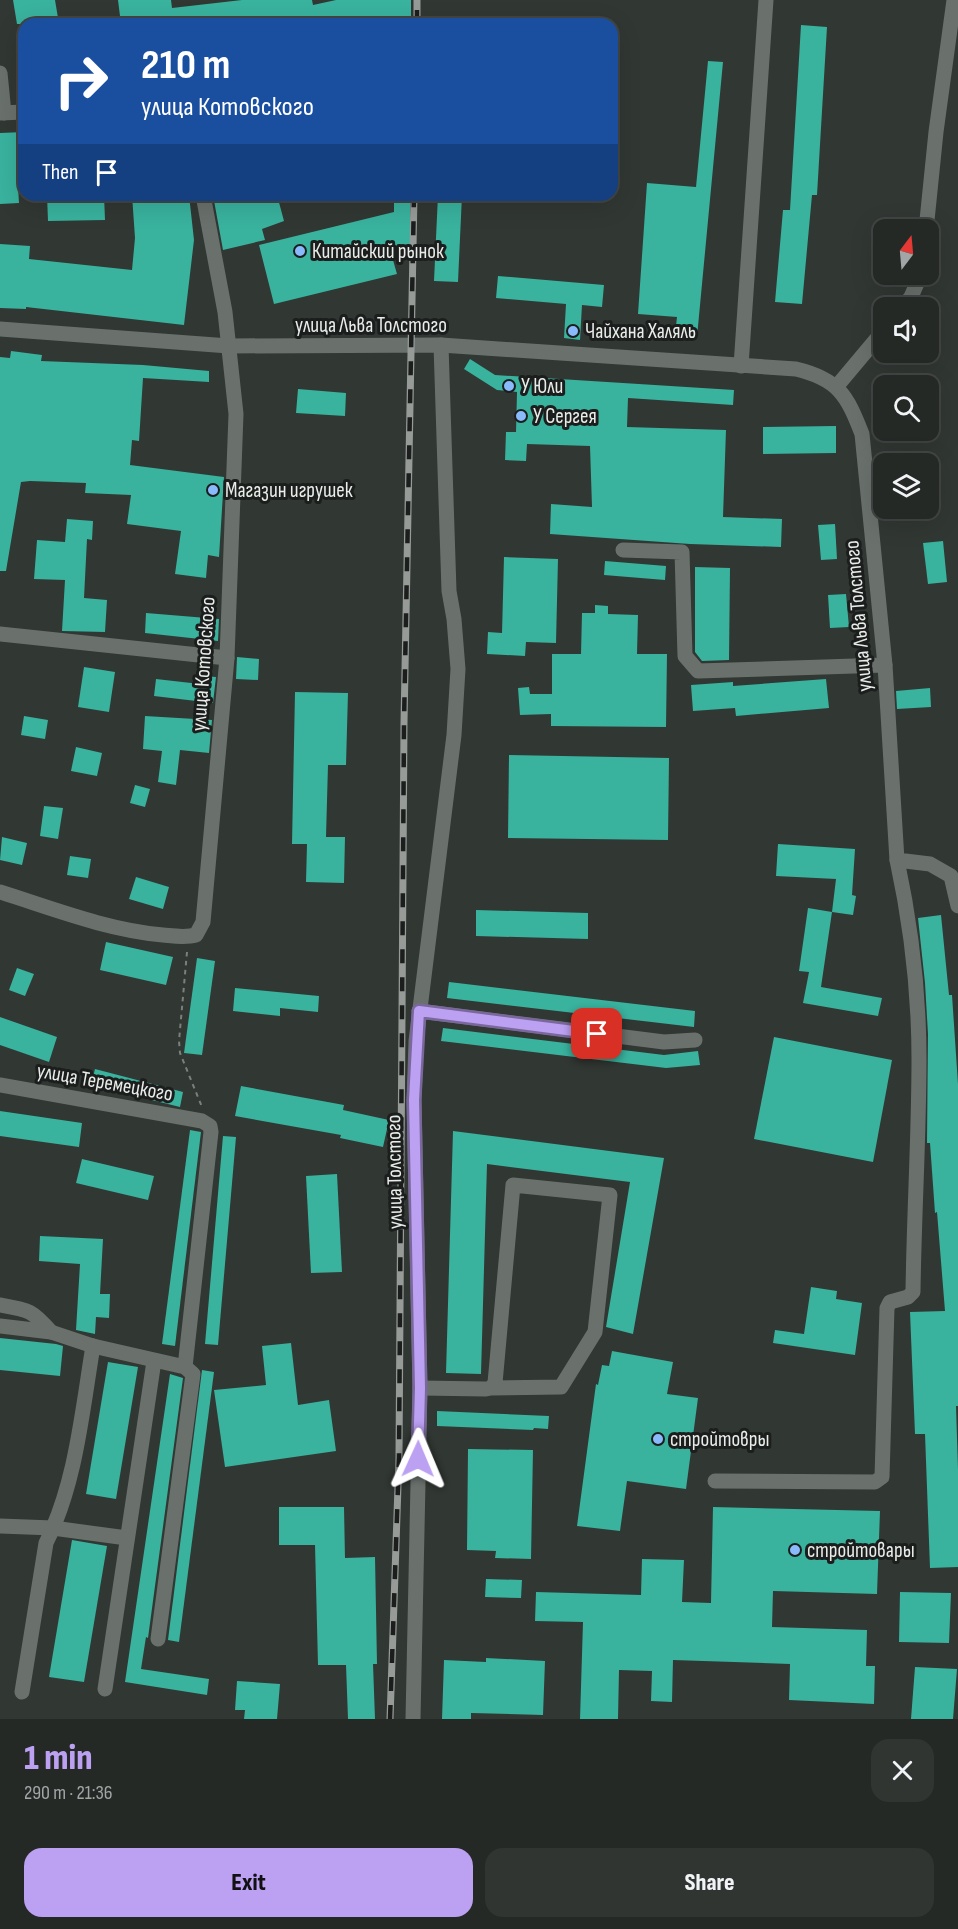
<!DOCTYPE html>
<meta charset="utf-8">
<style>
body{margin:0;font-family:"Sofia Sans Condensed",sans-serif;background:#313532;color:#f1f3f6;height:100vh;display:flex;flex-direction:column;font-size:22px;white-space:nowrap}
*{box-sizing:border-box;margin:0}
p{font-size:20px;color:#a3a6a7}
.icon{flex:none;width:33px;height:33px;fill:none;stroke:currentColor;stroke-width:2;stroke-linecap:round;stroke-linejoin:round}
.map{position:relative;height:1719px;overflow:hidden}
.sheet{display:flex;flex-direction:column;background:#252926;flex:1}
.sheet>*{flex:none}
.banner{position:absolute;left:18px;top:18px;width:600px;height:183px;border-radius:18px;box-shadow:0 6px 24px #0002,0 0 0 2px #424543;background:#1a4fa0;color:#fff;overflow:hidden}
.needle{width:39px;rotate:16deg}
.fabs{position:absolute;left:873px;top:219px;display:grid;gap:12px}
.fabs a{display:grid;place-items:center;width:66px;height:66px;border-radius:12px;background:#252926;box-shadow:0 6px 24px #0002,0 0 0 2px #424543;font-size:30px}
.pin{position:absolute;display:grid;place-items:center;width:51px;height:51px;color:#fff;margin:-26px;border-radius:12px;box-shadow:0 3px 9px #0006}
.me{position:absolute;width:66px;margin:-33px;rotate:1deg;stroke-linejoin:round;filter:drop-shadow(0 0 4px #0008)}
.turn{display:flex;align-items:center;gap:21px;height:126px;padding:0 24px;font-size:27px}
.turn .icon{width:78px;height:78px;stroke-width:2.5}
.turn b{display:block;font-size:42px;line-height:51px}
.then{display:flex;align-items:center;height:57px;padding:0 24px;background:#0003;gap:12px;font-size:22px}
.round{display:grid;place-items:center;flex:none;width:63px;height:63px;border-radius:18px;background:#313532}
.overview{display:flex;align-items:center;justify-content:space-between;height:102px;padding:0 24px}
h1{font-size:36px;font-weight:800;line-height:45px;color:#bca0f2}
.button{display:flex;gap:12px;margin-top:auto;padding:12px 24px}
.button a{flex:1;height:69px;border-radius:18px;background:#bca0f2;color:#111;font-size:24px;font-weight:800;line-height:69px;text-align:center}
.button a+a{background:#313532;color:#f1f3f6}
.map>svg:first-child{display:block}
.building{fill:#39b29e}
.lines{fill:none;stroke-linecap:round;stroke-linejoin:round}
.path{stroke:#7b807d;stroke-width:2;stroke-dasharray:4.5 4.5;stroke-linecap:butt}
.minor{stroke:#6a716d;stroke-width:15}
.rail-casing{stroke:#969b98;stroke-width:7}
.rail{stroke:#1b1e1c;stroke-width:4.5;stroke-dasharray:14;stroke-linecap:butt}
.route-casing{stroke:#7a689d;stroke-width:15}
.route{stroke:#bca0f2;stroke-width:10}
.poi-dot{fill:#89bafc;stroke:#1b1e1c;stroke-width:2}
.labels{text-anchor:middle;stroke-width:6;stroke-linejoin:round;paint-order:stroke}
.poi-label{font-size:21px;fill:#e9edea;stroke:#1b1e1c;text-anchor:start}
.street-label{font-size:21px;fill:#e9edea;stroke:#1b1e1c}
</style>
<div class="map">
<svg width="958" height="1719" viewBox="0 0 958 1719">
<rect width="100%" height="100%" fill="#313733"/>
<g class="building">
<path d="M 13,0 L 55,0 L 59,24 L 17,24 Z"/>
<path d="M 118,0 L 171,0 L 172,8 L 242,0 L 312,0 L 313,5 L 336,0 L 411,0 L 411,24 L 121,24 Z"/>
<path d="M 801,25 L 827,27 L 817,195 L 812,195 L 802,304 L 775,302 L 783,210 L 790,210 Z"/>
<path d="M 708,61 L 723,62 L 697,337 L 675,335 L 677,317 L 638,314 L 647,183 L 696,187 Z"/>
<path d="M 24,132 L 24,187 L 18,187 L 19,203 L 0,204 L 0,133 Z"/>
<path d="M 47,195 L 104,195 L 105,220 L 48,221 Z"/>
<path d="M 132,195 L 189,195 L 194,240 L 184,325 L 26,307 L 26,309 L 0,308 L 0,244 L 30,246 L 29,259 L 132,270 L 135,238 Z"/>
<path d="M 213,195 L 277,195 L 284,221 L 262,229 L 265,240 L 223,250 Z"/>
<path d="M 394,195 L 410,195 L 410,253 L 391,253 L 397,274 L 274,304 L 259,245 L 394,212 Z"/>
<path d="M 438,195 L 462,195 L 458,282 L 434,281 Z"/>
<path d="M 498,276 L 604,285 L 602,307 L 582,305 L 580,340 L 564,338 L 566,304 L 496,298 Z"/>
<path d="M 11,351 L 42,355 L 41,361 L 143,365 L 209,371 L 209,382 L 143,378 L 139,441 L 132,440 L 130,465 L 224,477 L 219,557 L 208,555 L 206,578 L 175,574 L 181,531 L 127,524 L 131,495 L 85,493 L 86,483 L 30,481 L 21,482 L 6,571 L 0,571 L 0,357 L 10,358 Z"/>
<path d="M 470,359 L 495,375 L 734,390 L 733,405 L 628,398 L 627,427 L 726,430 L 723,517 L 782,519 L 781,547 L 690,544 L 550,534 L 551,504 L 592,507 L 590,446 L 527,444 L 526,461 L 505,460 L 506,432 L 516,432 L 517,392 L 497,390 L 464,369 Z"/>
<path d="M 298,389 L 346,393 L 345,416 L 296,413 Z"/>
<path d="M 836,426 L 836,453 L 763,454 L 763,427 Z"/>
<path d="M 67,519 L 93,521 L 92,540 L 87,539 L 84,598 L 107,600 L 105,632 L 62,631 L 65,580 L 34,579 L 37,540 L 65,542 Z"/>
<path d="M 835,524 L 837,559 L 821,560 L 818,525 Z"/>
<path d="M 943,541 L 947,582 L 928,584 L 923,543 Z"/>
<path d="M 504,557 L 558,559 L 556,643 L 526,642 L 525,656 L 487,654 L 488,632 L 502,633 Z"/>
<path d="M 605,561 L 666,566 L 665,580 L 604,575 Z"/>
<path d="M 695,567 L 730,568 L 729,660 L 702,661 L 695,652 Z"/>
<path d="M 846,594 L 849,627 L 830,628 L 828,595 Z"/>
<path d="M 595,605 L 608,606 L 608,614 L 638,615 L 637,654 L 667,654 L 666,727 L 551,726 L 551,714 L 520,715 L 518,688 L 529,687 L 530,694 L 552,694 L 552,654 L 581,654 L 582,613 L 595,613 Z"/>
<path d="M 146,613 L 219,619 L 218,641 L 145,633 Z"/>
<path d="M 237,657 L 259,659 L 258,680 L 236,679 Z"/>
<path d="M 84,667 L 115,672 L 109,712 L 78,707 Z"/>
<path d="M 201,676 L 216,677 L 213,703 L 154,696 L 156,679 L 200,684 Z"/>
<path d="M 826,679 L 829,708 L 736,716 L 735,708 L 693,711 L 691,685 L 733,682 L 733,686 Z"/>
<path d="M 930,688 L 931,707 L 897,709 L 896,691 Z"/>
<path d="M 295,692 L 348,693 L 346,765 L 328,765 L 326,837 L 345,837 L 344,883 L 306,882 L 307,844 L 292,844 Z"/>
<path d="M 24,716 L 48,720 L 45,739 L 21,735 Z"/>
<path d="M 145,716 L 212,720 L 209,753 L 180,750 L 176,785 L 158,782 L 162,751 L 143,749 Z"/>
<path d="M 76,747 L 102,753 L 97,776 L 71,771 Z"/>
<path d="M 509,755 L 669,758 L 668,840 L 508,838 Z"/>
<path d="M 135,785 L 150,789 L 145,807 L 130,803 Z"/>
<path d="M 44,806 L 63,808 L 58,839 L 40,836 Z"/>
<path d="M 2,837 L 27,843 L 22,865 L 0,860 Z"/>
<path d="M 778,844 L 855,849 L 852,895 L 856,896 L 853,915 L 832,912 L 836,879 L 776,876 Z"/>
<path d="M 70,856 L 91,859 L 88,878 L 67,875 Z"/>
<path d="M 136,877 L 169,887 L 163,909 L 129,899 Z"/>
<path d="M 808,908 L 832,912 L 821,987 L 882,998 L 878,1016 L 803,1003 L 809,972 L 799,971 Z"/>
<path d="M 476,910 L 588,913 L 588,939 L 476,936 Z"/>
<path d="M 941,915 L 949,995 L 952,995 L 958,1084 L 958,1406 L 956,1406 L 958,1469 L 958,1567 L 930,1568 L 925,1434 L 915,1434 L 910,1312 L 945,1311 L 937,1212 L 935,1213 L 930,1143 L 927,1143 L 928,1034 L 925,983 L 918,918 Z"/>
<path d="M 106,942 L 173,957 L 166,985 L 100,970 Z"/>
<path d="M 197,958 L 215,961 L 202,1055 L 184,1053 Z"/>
<path d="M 17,968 L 34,974 L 25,996 L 9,990 Z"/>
<path d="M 449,982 L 695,1011 L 694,1027 L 447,998 Z"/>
<path d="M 235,988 L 319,996 L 318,1012 L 280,1008 L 280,1016 L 233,1011 Z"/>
<path d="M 0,1017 L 57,1037 L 49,1062 L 0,1045 Z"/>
<path d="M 443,1028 L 664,1055 L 698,1051 L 700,1065 L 666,1068 L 441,1041 Z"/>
<path d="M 774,1037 L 892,1060 L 873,1162 L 754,1139 Z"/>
<path d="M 95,1069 L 183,1092 L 180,1107 L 91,1085 Z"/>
<path d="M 241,1086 L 344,1105 L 343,1110 L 389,1120 L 383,1147 L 340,1138 L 341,1135 L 235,1116 Z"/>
<path d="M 0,1111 L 82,1123 L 79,1147 L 0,1136 Z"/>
<path d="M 190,1130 L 201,1132 L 175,1346 L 162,1344 Z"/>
<path d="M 453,1131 L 664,1158 L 633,1334 L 606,1327 L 630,1182 L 487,1164 L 481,1374 L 446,1373 Z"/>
<path d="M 223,1136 L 236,1137 L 218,1345 L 205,1344 Z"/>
<path d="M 82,1159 L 154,1176 L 148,1200 L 76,1183 Z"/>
<path d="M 337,1174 L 342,1272 L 311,1273 L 306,1176 Z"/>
<path d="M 40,1236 L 103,1239 L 100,1294 L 110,1294 L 109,1318 L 96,1317 L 95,1334 L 76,1330 L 80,1264 L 39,1261 Z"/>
<path d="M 811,1287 L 837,1291 L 836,1299 L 862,1303 L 855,1355 L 773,1343 L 775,1330 L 804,1334 Z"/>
<path d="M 0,1338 L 56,1344 L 63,1346 L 60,1376 L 0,1370 Z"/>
<path d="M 291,1343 L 298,1405 L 329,1400 L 336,1451 L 225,1467 L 214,1390 L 266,1385 L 262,1346 Z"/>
<path d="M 612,1351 L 673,1362 L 667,1394 L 698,1398 L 686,1489 L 627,1481 L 620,1531 L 577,1526 L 596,1384 L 598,1385 L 602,1365 L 609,1366 Z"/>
<path d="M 108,1362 L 138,1367 L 116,1499 L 86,1494 Z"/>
<path d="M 202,1370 L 214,1372 L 179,1642 L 168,1640 Z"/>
<path d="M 170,1374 L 183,1378 L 148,1638 L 146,1637 L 141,1669 L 209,1679 L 207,1695 L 125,1682 Z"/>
<path d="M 437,1411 L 549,1416 L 548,1429 L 534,1428 L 533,1430 L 437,1426 Z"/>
<path d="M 468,1449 L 533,1450 L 531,1559 L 495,1558 L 496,1551 L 467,1550 Z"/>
<path d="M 279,1507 L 344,1507 L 345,1558 L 375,1557 L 377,1664 L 373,1664 L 375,1719 L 348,1719 L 346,1665 L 318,1665 L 315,1545 L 279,1545 Z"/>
<path d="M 713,1507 L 880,1511 L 877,1594 L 773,1591 L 772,1627 L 867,1630 L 866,1666 L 875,1666 L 874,1704 L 789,1700 L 790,1664 L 673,1660 L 672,1702 L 651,1701 L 652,1671 L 619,1670 L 618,1719 L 580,1719 L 583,1622 L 535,1621 L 536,1592 L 641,1595 L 642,1559 L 684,1560 L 682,1602 L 711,1603 Z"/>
<path d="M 72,1540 L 107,1546 L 84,1682 L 49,1677 Z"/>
<path d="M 486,1579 L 522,1580 L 521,1598 L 485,1597 Z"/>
<path d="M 900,1592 L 951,1593 L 949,1643 L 899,1642 Z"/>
<path d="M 486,1658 L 545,1661 L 543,1715 L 471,1713 L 471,1719 L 442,1719 L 444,1660 L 486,1662 Z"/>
<path d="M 915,1667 L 957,1669 L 953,1719 L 911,1719 Z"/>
<path d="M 237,1681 L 280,1684 L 277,1719 L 244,1719 L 245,1710 L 235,1710 Z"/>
</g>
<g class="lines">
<path class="path" d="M 187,952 L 179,1041 L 180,1053 L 202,1107"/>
<g class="minor">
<path d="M 0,73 L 4,113"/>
<path d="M 0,113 L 24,112"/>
<path d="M 926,230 L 936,132 L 954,0"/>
<path d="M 902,308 L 911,297 L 921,274"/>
<path d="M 0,329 L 229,346 L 441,345 L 796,369 C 838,379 847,395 862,434 L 885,665 L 897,860 L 930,864 L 951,876 L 958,906"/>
<path d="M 741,366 L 766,0"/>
<path d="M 837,386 L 884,330"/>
<path d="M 623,550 L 682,552 L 685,656 L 698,671 L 885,665"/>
<path d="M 0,634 L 227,658"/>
<path d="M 0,892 C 54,909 107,930 163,935 C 174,936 185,938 196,935 L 203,922 L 227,658 L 236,414 L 225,312 L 203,195"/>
<path d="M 419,1011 L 664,1042 L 695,1040"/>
<path d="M 0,1085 L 202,1121 L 210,1126 L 211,1132 L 185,1367"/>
<path d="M 0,1305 C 29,1310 32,1310 51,1332"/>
<path d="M 0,1326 L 51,1332 L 93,1346 L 185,1367 L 193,1374 L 158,1639"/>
<path d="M 420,1388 L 486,1389 L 491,1388 L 495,1383 L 513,1185 L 610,1195 L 595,1332 L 561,1387 L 491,1388"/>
<path d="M 715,1481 L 875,1482 L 882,1477 L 887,1308 L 890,1302 L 908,1297 L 913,1292 C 914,1214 919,1137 919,1059 C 919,992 911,925 897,860"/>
<path d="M 0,1526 L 53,1528 L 127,1538"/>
<path d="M 105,1689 L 154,1361"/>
<path d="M 22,1692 L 46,1543 C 76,1483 82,1412 93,1346"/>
<path d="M 413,1719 L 420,1388 L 414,1100 L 416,1041 L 454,735 L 458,669 L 454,619 L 449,591 L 441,345"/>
</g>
<g class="rail-casing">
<g id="rail">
<path d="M 417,24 L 417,0"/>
<path d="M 390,1719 L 399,1457 L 404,723 L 414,195"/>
</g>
</g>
<use href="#rail" class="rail"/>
</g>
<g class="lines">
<g class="route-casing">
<path id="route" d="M 418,1459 L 420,1388 L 414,1100 L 419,1011 L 597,1034"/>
</g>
<use href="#route" class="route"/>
</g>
<g class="poi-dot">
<circle cx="300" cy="251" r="6"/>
<circle cx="573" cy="331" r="6"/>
<circle cx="509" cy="386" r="6"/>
<circle cx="521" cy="416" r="6"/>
<circle cx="213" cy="490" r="6"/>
<circle cx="658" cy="1439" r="6"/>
<circle cx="795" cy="1550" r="6"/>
</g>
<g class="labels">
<g class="poi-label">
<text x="312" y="258">Китайский рынок</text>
<text x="585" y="338">Чайхана Халяль</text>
<text x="521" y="393">У Юли</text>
<text x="533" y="423">У Сергея</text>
<text x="225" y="497">Магазин игрушек</text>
<text x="670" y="1446">стройтовры</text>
<text x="807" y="1557">стройтовары</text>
</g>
<g class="street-label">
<text x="371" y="332">улица Льва Толстого</text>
<text transform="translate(858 616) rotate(-95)" y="7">улица Льва Толстого</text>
<text transform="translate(203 664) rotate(-86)" y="7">улица Котовского</text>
<text transform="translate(105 1082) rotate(10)" y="7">улица Теремецкого</text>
<text transform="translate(394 1172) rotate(-91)" y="7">улица Толстого</text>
</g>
</g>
</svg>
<div class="fabs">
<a><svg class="needle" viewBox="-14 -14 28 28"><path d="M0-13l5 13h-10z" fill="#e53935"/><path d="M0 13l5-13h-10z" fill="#a3a6a7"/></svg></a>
<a><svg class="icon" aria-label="sound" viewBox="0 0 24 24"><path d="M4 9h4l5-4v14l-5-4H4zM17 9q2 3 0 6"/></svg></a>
<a><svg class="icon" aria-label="search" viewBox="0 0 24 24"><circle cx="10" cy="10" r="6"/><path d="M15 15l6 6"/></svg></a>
<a><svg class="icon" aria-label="layers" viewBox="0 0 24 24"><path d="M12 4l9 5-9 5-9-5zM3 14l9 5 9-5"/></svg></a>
</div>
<div class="pin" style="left:597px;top:1034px;background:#d93025"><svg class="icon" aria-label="arrive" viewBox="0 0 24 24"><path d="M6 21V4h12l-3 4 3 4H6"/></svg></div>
<svg class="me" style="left:418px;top:1459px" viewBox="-20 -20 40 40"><path d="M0-17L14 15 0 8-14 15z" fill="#bca0f2" stroke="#fff" stroke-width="4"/></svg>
<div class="banner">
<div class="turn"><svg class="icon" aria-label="right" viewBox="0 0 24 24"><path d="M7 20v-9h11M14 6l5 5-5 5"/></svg><div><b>210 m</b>улица Котовского</div></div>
<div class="then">Then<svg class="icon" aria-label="arrive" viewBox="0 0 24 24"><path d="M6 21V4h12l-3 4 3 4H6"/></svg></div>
</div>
</div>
<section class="sheet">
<div class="overview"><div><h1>1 min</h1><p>290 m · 21:36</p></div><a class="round"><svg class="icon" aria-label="close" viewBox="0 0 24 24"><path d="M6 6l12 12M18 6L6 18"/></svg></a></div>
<div class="button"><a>Exit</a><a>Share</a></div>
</section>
